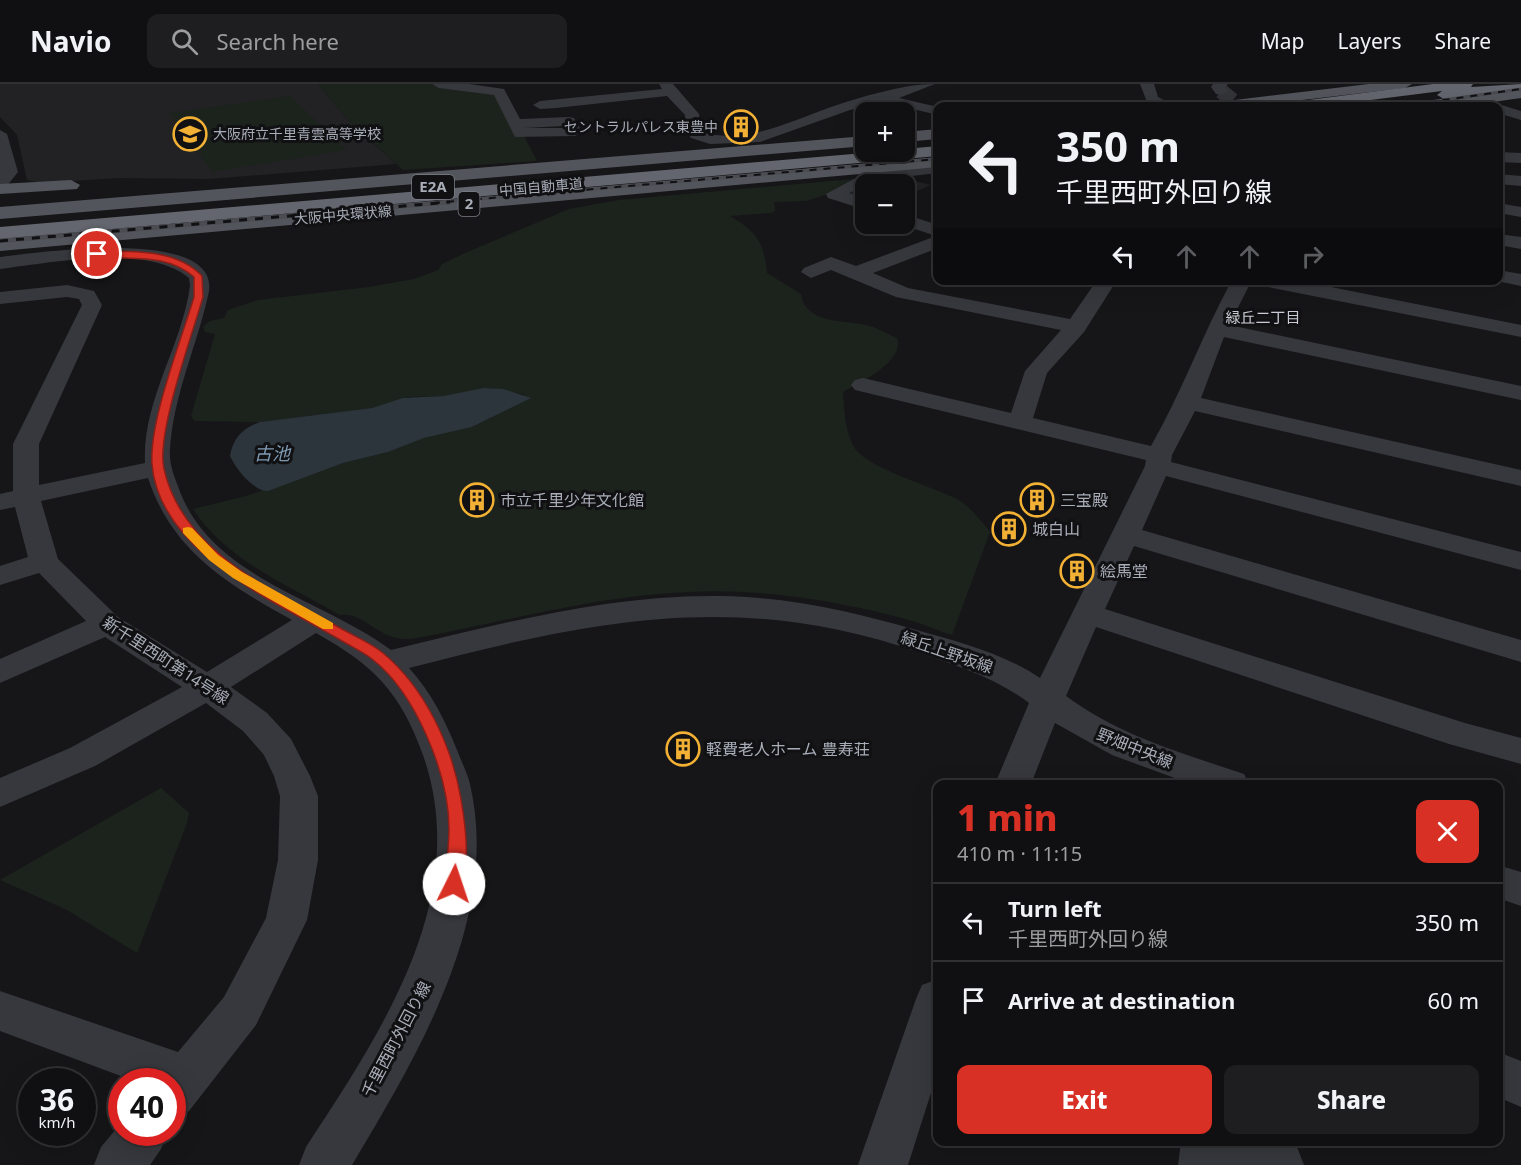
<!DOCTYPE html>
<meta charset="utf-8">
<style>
body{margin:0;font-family:"Noto Sans","Noto Sans JP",sans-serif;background:#1e1e20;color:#f1f3f6;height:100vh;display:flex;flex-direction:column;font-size:22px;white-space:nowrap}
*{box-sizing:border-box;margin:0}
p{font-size:20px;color:#9c9d9f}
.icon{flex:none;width:33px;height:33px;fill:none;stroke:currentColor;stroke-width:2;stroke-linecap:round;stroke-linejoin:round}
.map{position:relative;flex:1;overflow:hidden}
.drawer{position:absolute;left:933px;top:696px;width:570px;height:366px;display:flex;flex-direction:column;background:#101012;border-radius:12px;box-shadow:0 6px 24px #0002,0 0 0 2px #303032}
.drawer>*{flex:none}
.hud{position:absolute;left:933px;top:18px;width:570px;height:183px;border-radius:12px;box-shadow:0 6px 24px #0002,0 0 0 2px #303032;background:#101012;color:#f1f3f6;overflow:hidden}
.controls{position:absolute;left:855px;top:18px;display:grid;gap:12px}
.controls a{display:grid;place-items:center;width:60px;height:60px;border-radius:12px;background:#101012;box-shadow:0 6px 24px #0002,0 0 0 2px #303032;font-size:30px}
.speed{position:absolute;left:18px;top:984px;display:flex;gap:12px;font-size:30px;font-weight:700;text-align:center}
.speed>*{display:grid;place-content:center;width:78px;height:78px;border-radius:50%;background:#101012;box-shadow:0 6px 24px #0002,0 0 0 2px #303032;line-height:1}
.speed small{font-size:15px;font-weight:400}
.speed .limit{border:9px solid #d22;background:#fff;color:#111}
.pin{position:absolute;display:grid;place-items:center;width:51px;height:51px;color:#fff;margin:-26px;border:3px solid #fff;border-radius:50%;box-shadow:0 2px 6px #0007}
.me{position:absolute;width:66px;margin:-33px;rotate:4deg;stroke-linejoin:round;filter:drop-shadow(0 0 4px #0008)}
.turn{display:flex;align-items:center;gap:21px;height:126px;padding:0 24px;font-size:27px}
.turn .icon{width:78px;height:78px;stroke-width:2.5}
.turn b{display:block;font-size:42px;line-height:51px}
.lanes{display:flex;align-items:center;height:57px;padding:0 24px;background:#0003;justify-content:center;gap:30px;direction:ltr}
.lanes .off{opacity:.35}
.round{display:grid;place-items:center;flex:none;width:63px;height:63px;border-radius:12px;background:#1e1e20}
.summary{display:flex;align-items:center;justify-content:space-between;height:102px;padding:0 24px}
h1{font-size:36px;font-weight:800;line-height:45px;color:#d93025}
.cta{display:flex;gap:12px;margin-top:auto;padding:12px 24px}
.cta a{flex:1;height:69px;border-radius:12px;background:#d93025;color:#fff;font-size:24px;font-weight:800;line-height:69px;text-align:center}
.cta a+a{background:#1e1e20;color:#f1f3f6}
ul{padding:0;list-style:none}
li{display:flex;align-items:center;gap:18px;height:78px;padding:0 24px;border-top:2px solid #303032}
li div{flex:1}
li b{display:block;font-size:22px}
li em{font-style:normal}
header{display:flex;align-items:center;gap:36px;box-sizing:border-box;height:84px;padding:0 30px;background:#101012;border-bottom:2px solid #303032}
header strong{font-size:28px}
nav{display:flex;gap:33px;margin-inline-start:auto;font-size:21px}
.search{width:420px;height:54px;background:#1e1e20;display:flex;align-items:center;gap:15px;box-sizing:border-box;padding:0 21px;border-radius:12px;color:#9c9d9f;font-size:22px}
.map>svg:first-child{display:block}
.built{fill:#222225}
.green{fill:#1c231d}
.water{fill:#2c353c}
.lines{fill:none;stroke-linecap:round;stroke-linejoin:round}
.minor-tunnel{stroke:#333438;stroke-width:15;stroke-dasharray:15 8;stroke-linecap:butt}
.minor{fill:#37383d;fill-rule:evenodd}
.major{fill:#53555c;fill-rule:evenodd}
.highway{fill:#63666e;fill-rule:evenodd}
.rail-far1-casing{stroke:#4a4c52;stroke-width:3}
.rail-casing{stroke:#4a4c52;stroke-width:4.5}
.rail-far1{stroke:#111113;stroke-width:2;stroke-dasharray:7;stroke-linecap:butt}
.rail{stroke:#111113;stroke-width:3;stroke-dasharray:8;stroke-linecap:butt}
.route{fill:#d93025;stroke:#8d1f18;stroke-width:1.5}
.slow{fill:#f59e0b}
.labels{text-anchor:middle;stroke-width:6;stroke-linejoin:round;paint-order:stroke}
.far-poi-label{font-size:14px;fill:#a8adb8;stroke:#111113;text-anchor:end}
.far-street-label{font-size:14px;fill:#a8adb8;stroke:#111113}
.shield{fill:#111113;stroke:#7b7e86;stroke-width:1.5}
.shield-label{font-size:15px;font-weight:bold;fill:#a8adb8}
.far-neighbourhood-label{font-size:15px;fill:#c9ccd4;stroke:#111113}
.poi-label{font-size:16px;fill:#a8adb8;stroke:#111113;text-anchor:start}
.street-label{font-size:16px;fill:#a8adb8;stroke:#111113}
.water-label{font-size:18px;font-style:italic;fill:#7f9bb3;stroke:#111113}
</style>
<header>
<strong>Navio</strong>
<div class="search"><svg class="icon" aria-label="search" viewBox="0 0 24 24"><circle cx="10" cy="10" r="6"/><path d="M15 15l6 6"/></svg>Search here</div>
<nav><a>Map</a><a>Layers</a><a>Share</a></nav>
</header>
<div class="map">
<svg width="1521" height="1081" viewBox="0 0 1521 1081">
<rect width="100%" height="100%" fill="#161618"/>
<g class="built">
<path d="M 0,0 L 318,0 L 345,33 L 396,80 L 209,95 L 119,94 L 41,99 L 27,96 L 17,51 L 0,33 Z"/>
<path d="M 895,92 L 931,101 L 905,112 L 904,100 L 866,100 L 865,118 L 843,108 L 879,93 Z"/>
</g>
<g class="green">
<path d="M 318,0 L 429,0 L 493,8 L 524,52 L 537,77 L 403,86 L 345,33 Z"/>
<path d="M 290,12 L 347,66 L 212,88 L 169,29 Z"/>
<path d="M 854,95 L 825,111 L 806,117 L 774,118 L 775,127 L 770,129 L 730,132 C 757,148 764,158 767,189 L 801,210 C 805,240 844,236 866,241 C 876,243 887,250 897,254 C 905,278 859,299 843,308 C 844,326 845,347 854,363 C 866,384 934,403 957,415 C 970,422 980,436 990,448 L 952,551 C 939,547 926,541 913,537 C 841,517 762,504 687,508 C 596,512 507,537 417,554 C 379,561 367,527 340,531 C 288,501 226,476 193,425 L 246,412 L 343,379 L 388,368 L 424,354 L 472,343 L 491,334 L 525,311 L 491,304 L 443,312 L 408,313 L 372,324 L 261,338 L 195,337 L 191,332 L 215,250 L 205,248 L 203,243 L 210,237 L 224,234 L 228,226 L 258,216 L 369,203 L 414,195 L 438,186 L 442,180 L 465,169 L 569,125 L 619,116 Z"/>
<path d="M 161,704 L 189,729 L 187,739 L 137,869 L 67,826 L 0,796 Z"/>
</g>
<path class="water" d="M 484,304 L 503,305 L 531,314 L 472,343 L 424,354 L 388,368 L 343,379 L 268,407 C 253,407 236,385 230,372 C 233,354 243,344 260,338 L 372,324 L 403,314 L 443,312 Z"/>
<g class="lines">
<path class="minor-tunnel" d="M 1221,7 L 1240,22"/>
<g class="minor">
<path d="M 432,0 L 469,0 L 504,5 L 520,35 L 569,33 L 574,34 L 582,48 L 575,52 L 515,53 L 494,11 L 439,4 ZM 564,42 L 565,44 L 524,44 Z"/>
<path d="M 659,0 L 673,0 L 699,30 L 701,48 C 750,62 795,34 840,20 C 869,11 905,0 935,0 L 899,14 L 938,23 L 938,31 L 883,18 L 850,26 L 760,58 L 710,60 L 691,54 L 685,45 L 685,31 L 667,12 L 556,24 L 540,25 L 533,21 L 540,17 L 662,5 Z"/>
<path d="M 1140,0 L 1154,0 L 1158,13 L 1175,22 L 1158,22 L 1147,18 Z"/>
<path d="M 1213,0 L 1228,0 L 1225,3 L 1228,7 L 1221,11 L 1216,10 L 1211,3 Z"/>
<path d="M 1498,20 L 1521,27 L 1521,36 L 1498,29 L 1498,22 L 1492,22 Z"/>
<path d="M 0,46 L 7,50 L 18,88 L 6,103 L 0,104 Z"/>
<path d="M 1498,68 L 1521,69 L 1521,79 L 1498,78 Z"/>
<path d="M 938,79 L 938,89 L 875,96 L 849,109 L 866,115 L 866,126 L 828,114 L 826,110 L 865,89 Z"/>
<path d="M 1498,90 L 1521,92 L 1521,102 L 1498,100 Z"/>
<path d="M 1498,119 L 1521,123 L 1521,133 L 1498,129 Z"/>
<path d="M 904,130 L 938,141 L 938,164 L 873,189 L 908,204 L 1070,235 L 1097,196 L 1117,196 L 1084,248 L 1047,289 L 1033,334 L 1151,362 C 1182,308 1202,251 1232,196 L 1252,196 L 1229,241 L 1521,302 L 1521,316 L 1224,253 L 1201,314 L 1521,386 L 1521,402 L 1195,327 L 1172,371 L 1171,378 L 1521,468 L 1521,486 L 1166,392 L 1142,446 L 1521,556 L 1521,578 L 1134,462 L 1105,525 L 1465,639 L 1521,654 L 1521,680 L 1449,660 L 1096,543 L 1066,612 C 1120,652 1182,669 1244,690 L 1249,700 L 1191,700 L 1112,671 L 1055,639 L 1031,700 L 995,700 L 1029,619 C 996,594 957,582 918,568 C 734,505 591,537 409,584 C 431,608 445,636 457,666 C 461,677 467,688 470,700 C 501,834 418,970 352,1081 L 299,1081 L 306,1063 C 381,948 473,814 423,671 C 400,607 373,581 316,549 L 231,603 L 267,629 L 291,655 L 310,692 L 318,712 L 318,776 L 307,836 L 256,941 L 189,1027 L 172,1034 L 172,998 L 137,998 L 0,947 L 0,907 L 178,968 L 224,913 L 266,834 L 278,776 L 280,712 L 274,692 L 264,671 L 243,647 L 206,619 L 95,682 L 0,723 L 0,694 L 70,664 L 182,603 L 105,553 L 0,599 L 0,575 L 86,537 L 39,489 L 0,501 L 0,482 L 28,473 L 15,423 L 0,426 L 0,410 L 13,407 L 13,360 L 82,221 L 79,215 L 67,213 L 0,220 L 0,208 L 67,201 L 94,207 L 102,221 L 39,360 L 39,401 L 145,379 C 142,317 182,262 190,202 L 189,194 C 146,159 52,179 0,185 L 0,173 C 35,169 218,142 209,207 C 198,260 173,311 170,366 C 169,380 174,392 179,405 C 211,494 323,515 391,566 C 500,540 609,510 722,512 C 787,513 851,527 913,545 C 956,557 1003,569 1040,594 L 1145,382 L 1146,376 L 855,306 L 851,301 L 855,296 L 863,294 L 1011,329 L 1025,287 L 1061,246 L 896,213 L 831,186 L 811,194 L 801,188 L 804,184 L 831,173 L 856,182 L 936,152 L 900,140 L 904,140 ZM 148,394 C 172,467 227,500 292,536 L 207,588 L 118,533 L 58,475 L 41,417 Z"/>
<path d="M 1498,150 L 1521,153 L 1521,165 L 1498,161 Z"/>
<path d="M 1498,186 L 1521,190 L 1521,202 L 1492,196 L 1498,196 Z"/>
<path d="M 1253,196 L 1296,196 L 1521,241 L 1521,253 L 1263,202 Z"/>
<path d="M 1498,781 L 1521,788 L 1521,822 L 1498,814 Z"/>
<path d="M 938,895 L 938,987 L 908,1081 L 858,1081 L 916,915 L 922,901 Z"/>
<path d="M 1498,968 L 1521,977 L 1521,1023 L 1498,1013 Z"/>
<path d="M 122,1038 L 122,1048 L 168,1048 L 161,1065 L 150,1081 L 94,1081 L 101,1063 Z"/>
<path d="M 1181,1058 L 1283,1058 L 1297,1063 L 1304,1081 L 1178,1081 Z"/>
</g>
<g class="major">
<path d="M 1369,0 L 1412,0 L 1405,4 L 1251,22 L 1211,22 L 1218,18 Z"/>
<path d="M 1521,6 L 1521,14 L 1465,22 L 1432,22 L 1439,18 Z"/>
<path d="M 938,45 L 938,55 L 904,58 L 904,48 Z"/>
<path d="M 866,52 L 866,62 L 0,135 L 0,123 Z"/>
<path d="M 938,73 L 938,83 L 0,167 L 0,155 Z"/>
<path d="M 71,96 L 80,101 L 77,105 L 0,110 L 0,100 Z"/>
</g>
<g class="highway">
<path d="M 1433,0 L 1473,0 L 1471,3 L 1521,0 L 1521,4 L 1444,15 L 1437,11 L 1442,7 L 1323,22 L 1286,22 L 1293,18 Z"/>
<path d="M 938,62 L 938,72 L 0,155 L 0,143 L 876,68 L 904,68 L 904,65 Z"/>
</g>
<g class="rail-far1-casing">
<g id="rail-far1">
<path d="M 1401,22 L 1521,5"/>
<path d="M 433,119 L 938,75"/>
</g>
</g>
<g class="rail-casing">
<path id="rail" d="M 0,157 L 450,118"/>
</g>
<use href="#rail-far1" class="rail-far1"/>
<use href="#rail" class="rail"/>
</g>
<path class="route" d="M 97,167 C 132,167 177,165 202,192 L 203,213 C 192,252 156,349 164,385 C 183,469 272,505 340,544 C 354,552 371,559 383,569 C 425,604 452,662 461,715 C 465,738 471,783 460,805 L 454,807 L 447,805 L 445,800 C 446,782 449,763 449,745 C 449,691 416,609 372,575 C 362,567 348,561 337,554 C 272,516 159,467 152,380 C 149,337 181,257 194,213 L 194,193 C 165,168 129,177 94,172 Z"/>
<path class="slow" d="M 188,443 L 192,444 L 218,471 L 242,488 L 333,539 L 333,545 L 323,545 L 233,494 L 209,476 L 183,449 L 183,444 Z"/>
<defs>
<g id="building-ring" transform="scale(1.725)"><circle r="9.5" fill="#111113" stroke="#f2b134" stroke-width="1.5"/><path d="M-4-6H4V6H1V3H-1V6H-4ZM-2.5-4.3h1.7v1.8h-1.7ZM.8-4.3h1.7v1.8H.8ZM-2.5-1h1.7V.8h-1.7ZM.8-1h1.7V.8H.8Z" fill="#f2b134"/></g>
<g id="school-ring" transform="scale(1.725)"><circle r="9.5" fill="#111113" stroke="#f2b134" stroke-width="1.5"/><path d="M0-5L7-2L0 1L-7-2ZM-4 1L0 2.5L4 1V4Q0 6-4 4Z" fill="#f2b134"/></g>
</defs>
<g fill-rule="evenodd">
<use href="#building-ring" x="741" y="43"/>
<use href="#school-ring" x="190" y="50"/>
<use href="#building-ring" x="477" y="416"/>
<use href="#building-ring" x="1037" y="416"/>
<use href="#building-ring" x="1009" y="445"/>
<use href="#building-ring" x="1077" y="487"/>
<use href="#building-ring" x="683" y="665"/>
</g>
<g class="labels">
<g class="far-poi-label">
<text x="718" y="48">セントラルパレス東豊中</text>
<text x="213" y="55" text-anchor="start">大阪府立千里青雲高等学校</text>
</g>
<g class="far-street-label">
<text transform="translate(541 103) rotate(-5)" y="5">中国自動車道</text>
<text transform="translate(343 131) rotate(-5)" y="5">大阪中央環状線</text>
</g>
<g class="shield">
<rect x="412" y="91" width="42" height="24" rx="4.5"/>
<rect x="458.5" y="108" width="21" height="24" rx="4.5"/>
</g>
<g class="shield-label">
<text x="433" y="108">E2A</text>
<text x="469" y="125">2</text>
</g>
<g class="far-neighbourhood-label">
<text x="1263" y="239">緑丘二丁目</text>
</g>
<g class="poi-label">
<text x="500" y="422">市立千里少年文化館</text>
<text x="1060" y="422">三宝殿</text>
<text x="1032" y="451">城白山</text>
<text x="1100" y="493">絵馬堂</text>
<text x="706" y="671">軽費老人ホーム 豊寿荘</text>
</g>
<g class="street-label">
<text transform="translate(947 568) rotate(19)" y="6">緑丘上野坂線</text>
<text transform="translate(166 576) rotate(33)" y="6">新千里西町第14号線</text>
<text transform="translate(1135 664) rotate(22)" y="6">野畑中央線</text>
<text transform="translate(396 955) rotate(-62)" y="6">千里西町外回り線</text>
</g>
<g class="water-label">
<text x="272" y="376">古池</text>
</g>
</g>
</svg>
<div class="controls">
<a>+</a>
<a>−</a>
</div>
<div class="speed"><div>36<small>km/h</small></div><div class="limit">40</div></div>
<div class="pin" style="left:97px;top:170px;background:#d93025"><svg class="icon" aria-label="arrive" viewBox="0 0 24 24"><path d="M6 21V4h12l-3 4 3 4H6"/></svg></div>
<svg class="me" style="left:454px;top:800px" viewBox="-20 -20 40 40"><circle r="19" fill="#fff"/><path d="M0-13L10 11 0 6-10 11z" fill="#d93025"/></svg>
<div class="hud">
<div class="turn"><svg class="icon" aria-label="left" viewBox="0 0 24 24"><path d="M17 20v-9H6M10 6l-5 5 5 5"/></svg><div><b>350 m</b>千里西町外回り線</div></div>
<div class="lanes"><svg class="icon" aria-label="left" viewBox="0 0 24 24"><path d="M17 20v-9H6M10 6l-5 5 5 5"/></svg><svg class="icon off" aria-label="ahead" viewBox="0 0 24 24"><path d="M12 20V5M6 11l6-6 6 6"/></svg><svg class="icon off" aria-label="ahead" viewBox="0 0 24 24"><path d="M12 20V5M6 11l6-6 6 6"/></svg><svg class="icon off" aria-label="right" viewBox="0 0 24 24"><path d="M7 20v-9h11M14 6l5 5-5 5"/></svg></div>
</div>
<section class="drawer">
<div class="summary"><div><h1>1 min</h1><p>410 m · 11:15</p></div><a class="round" style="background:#d93025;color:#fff"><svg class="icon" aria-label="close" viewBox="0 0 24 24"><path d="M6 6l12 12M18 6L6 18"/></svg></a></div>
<ul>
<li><svg class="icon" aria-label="left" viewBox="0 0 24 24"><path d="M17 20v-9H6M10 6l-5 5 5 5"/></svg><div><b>Turn left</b><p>千里西町外回り線</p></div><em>350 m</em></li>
<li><svg class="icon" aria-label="arrive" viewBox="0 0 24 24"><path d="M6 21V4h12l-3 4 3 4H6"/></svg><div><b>Arrive at destination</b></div><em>60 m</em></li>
</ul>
<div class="cta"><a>Exit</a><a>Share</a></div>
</section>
</div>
